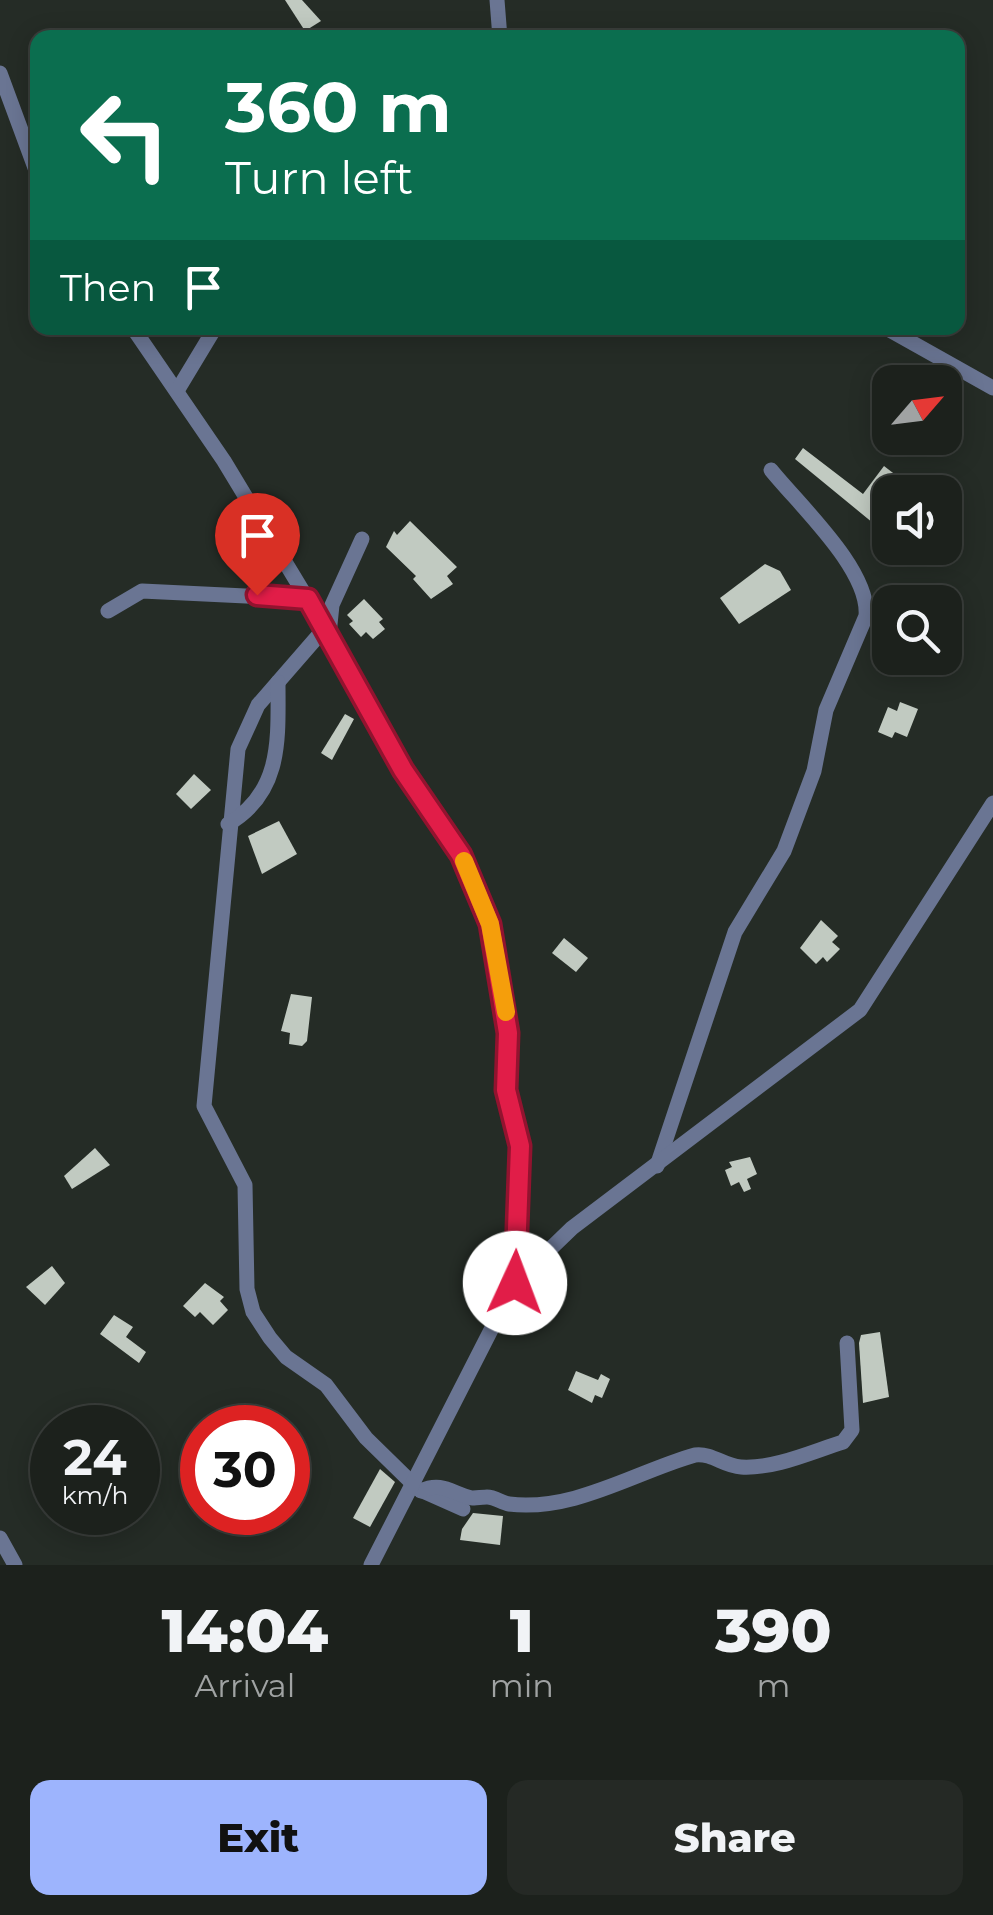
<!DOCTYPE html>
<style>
body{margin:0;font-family:Montserrat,sans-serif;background:#252925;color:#f1f3f6;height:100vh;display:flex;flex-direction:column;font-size:38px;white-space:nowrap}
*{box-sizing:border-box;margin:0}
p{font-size:32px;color:#a0a3a3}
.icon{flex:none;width:55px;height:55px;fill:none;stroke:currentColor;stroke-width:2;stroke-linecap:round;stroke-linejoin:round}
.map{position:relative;height:1565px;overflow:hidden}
.details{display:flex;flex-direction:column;background:#1c211c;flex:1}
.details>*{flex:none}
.guide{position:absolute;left:30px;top:30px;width:935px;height:305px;border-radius:20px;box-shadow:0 5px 25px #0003,0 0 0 2px #3a3e3b;background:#0b6e4f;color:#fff;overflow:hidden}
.needle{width:65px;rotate:62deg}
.tools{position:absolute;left:872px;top:365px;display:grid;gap:20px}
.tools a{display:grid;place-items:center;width:90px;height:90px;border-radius:20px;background:#1c211c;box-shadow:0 5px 25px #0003,0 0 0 2px #3a3e3b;font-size:50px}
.speed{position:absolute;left:30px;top:1405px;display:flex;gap:20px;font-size:50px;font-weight:700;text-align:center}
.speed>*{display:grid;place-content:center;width:130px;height:130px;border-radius:50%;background:#1c211c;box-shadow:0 5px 25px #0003,0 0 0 2px #3a3e3b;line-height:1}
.speed small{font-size:25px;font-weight:400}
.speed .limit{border:15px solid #d22;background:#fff;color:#111}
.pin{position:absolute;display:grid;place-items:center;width:85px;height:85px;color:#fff;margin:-102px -42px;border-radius:50% 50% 50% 0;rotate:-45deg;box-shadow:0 0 10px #0007}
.pin .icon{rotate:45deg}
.me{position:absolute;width:110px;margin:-55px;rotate:2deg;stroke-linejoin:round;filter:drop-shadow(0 0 8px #0008)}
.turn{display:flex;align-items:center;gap:35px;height:210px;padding:0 30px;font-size:45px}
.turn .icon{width:130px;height:130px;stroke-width:2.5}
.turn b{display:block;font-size:70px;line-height:85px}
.then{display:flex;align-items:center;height:95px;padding:0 30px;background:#0003;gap:20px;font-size:38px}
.eta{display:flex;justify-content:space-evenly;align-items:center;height:170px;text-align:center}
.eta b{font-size:60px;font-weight:800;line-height:70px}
.primary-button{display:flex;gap:20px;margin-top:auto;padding:20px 30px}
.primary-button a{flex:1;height:115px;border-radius:20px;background:#9db4fd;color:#111;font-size:40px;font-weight:800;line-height:115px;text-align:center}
.primary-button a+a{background:#252925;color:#f1f3f6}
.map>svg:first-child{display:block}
.building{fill:#c1cac1}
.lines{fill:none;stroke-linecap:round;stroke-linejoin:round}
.minor{stroke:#6a7593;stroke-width:15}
.route-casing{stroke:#92132f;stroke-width:25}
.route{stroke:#e11d48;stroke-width:18}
.slow{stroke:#f59e0b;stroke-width:18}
</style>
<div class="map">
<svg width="993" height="1565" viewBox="0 0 993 1565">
<rect width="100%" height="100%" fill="#252c26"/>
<g class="building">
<path d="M 285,0 L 302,0 L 321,21 L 305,31 Z"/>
<path d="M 803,448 L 863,494 L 884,466 L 897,476 L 890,500 L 873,523 L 795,459 Z"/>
<path d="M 410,521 L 457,567 L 447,576 L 453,584 L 431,599 L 413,579 L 416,576 L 386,547 L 394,531 L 397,535 Z"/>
<path d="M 765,564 L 780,571 L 791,590 L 739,624 L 720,598 Z"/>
<path d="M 364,599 L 383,619 L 379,622 L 385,629 L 373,639 L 366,632 L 361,637 L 349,624 L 353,621 L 347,615 Z"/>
<path d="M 900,702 L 918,709 L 907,737 L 895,732 L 892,738 L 878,732 L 888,707 L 897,711 Z"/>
<path d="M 345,714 L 354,719 L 332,760 L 321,753 Z"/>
<path d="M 194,774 L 211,790 L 191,809 L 176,794 Z"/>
<path d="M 279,821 L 297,854 L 262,874 L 248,836 Z"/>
<path d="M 821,920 L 838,936 L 832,942 L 840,949 L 827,962 L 823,957 L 816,964 L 800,948 Z"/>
<path d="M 564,938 L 588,958 L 576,972 L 552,953 Z"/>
<path d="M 291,994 L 312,997 L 307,1041 L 302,1046 L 289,1044 L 290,1033 L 281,1031 Z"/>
<path d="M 95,1148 L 110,1165 L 72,1189 L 64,1176 Z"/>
<path d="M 750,1157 L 757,1174 L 747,1179 L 751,1189 L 744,1192 L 739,1182 L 731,1186 L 725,1170 L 732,1167 L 729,1162 Z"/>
<path d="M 52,1266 L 65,1283 L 45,1305 L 26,1287 Z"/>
<path d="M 205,1283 L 224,1297 L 220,1301 L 228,1310 L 213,1325 L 200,1312 L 195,1317 L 183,1306 Z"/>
<path d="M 114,1315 L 133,1327 L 126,1337 L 146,1352 L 139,1363 L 100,1334 Z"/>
<path d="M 880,1332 L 889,1397 L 863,1403 L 859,1343 L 861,1335 Z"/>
<path d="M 576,1371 L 598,1380 L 601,1374 L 610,1379 L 602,1398 L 595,1395 L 592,1403 L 568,1390 Z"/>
<path d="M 380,1469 L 395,1482 L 370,1527 L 353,1518 Z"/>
<path d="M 473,1513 L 503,1516 L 500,1545 L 460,1540 L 462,1529 Z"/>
</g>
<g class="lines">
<g class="minor">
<path d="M 497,0 L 500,38"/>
<path d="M 0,73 L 38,176"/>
<path d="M 133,328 L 224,461 L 363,691 L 403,770 L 461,855 L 479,891 L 507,1016 L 506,1091 L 521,1146 L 515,1283"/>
<path d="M 886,328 L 993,388"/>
<path d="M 177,391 L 215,328"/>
<path d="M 108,611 L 142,591 L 307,599"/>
<path d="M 325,628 L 258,705 L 238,749 L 204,1106 L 245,1185 L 247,1289 L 253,1312 L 270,1338 L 286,1357 L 326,1385 L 366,1438 L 412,1483"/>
<path d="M 329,634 L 332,605 L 362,539"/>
<path d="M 228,824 C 283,792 278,737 278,682"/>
<path d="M 657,1166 L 735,932 L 784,851 L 814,771 L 826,710 L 866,616 C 870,570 800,506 771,470"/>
<path d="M 418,1489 L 463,1509"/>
<path d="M 421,1491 C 442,1481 453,1494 472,1498 C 473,1498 486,1497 487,1497 C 495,1497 502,1503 509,1504 C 574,1512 635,1472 695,1455 C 713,1453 723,1466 741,1467 C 775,1469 811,1452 843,1442 L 852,1430 L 847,1343"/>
<path d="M 0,1538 L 15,1565"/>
<path d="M 371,1565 L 515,1283 L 572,1228 L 860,1010 L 993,803"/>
</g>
</g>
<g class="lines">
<g class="route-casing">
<path id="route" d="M 257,595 L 308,599 L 403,770 L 461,855 L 490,924 L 508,1033 L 506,1090 L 520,1146 L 515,1283"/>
</g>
<use href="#route" class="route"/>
<path class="slow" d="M 464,861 L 490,924 L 506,1012"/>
</g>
</svg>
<div class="tools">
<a><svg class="needle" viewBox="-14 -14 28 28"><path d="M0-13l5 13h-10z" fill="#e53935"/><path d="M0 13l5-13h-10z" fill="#a0a3a3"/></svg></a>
<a><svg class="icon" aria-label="sound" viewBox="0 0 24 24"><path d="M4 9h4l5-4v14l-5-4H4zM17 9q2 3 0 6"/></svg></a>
<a><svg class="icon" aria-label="search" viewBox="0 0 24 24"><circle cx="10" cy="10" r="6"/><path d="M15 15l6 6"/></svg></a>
</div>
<div class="speed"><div>24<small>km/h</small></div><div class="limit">30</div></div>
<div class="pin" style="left:257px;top:595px;background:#d93025"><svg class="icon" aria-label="arrive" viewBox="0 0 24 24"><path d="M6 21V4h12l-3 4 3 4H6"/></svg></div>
<svg class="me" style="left:515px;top:1283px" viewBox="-20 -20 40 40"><circle r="19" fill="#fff"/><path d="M0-13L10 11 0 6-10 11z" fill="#e11d48"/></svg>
<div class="guide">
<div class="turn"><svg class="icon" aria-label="left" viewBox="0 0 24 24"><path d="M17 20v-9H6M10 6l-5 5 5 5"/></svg><div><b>360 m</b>Turn left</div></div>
<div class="then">Then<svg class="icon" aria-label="arrive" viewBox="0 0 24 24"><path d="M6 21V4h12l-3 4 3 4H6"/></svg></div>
</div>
</div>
<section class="details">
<div class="eta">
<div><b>14:04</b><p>Arrival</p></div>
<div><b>1</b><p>min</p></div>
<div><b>390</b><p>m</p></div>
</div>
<div class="primary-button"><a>Exit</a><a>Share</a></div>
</section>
